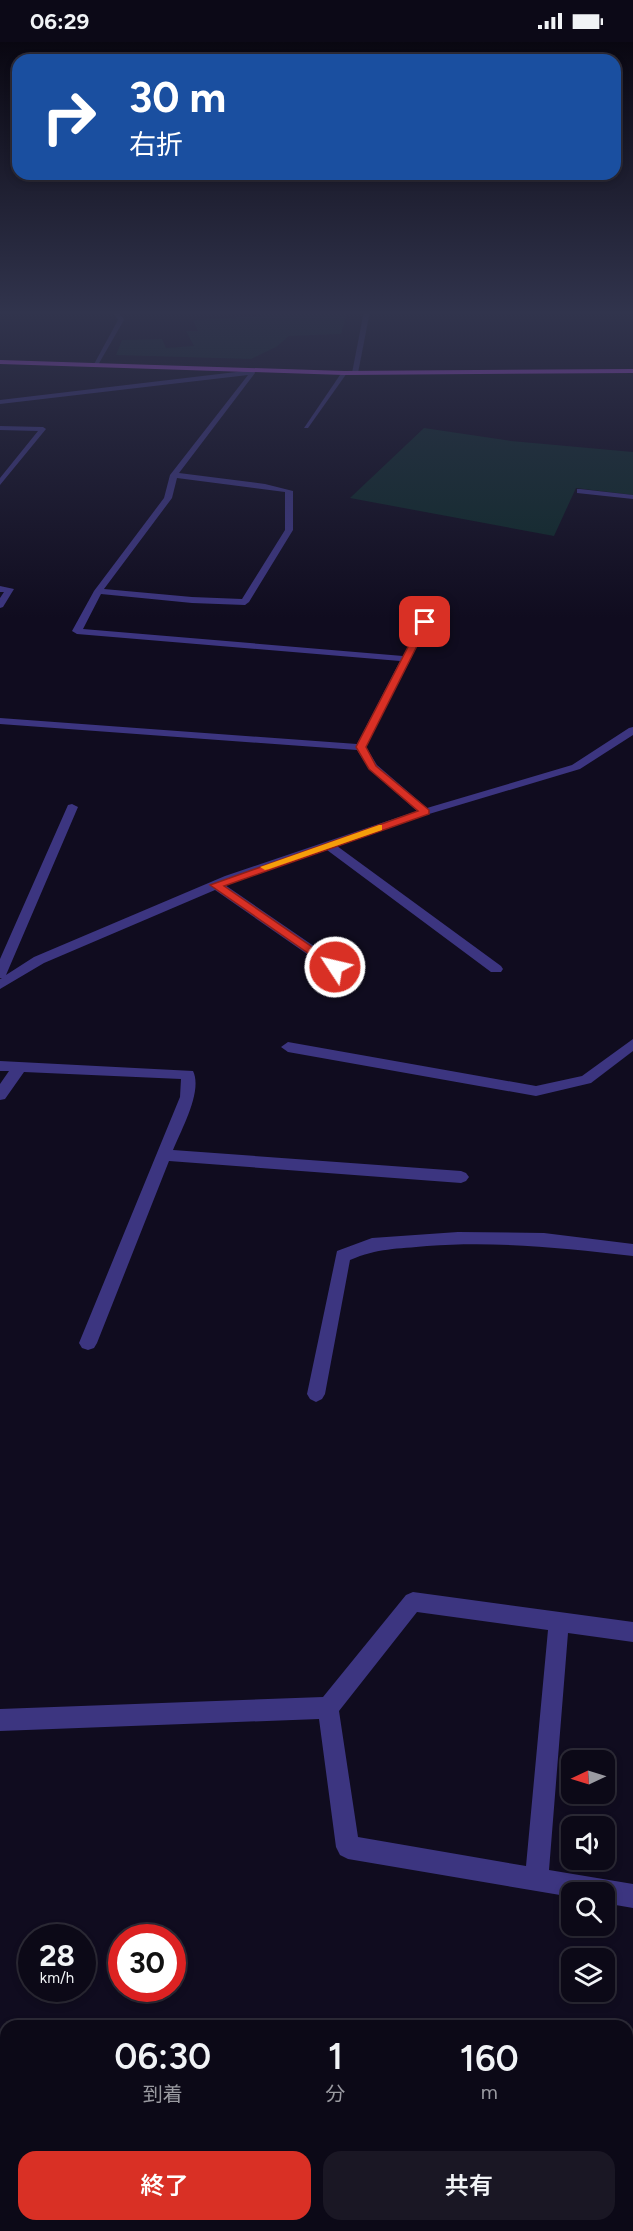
<!DOCTYPE html>
<html lang="ja">
<meta charset="utf-8">
<style>
body{margin:0;font-family:Figtree,"Noto Sans JP",sans-serif;background:#1a1724;color:#f1f3f6;height:100vh;display:flex;flex-direction:column;font-size:22px;white-space:nowrap}
*{box-sizing:border-box;margin:0}
p{font-size:20px;color:#9a9aa1}
.icon{flex:none;width:33px;height:33px;fill:none;stroke:currentColor;stroke-width:2;stroke-linecap:round;stroke-linejoin:round}
.map{position:relative;flex:1;overflow:hidden}
.drawer{position:absolute;left:0px;top:1978px;width:633px;height:212px;display:flex;flex-direction:column;background:#0c0917;border-radius:18px 18px 0 0;box-shadow:0 3px 9px #0003,0 0 0 2px #2c2a36}
.drawer>*{flex:none}
.guide{position:absolute;left:12px;top:12px;width:609px;height:126px;border-radius:18px;box-shadow:0 3px 9px #0003,0 0 0 2px #2c2a36;background:#1a4fa0;color:#fff;overflow:hidden}
.needle{width:39px;rotate:266deg}
.buttons{position:absolute;left:561px;top:1708px;display:grid;gap:12px}
.buttons a{display:grid;place-items:center;width:54px;height:54px;border-radius:12px;background:#0c0917;box-shadow:0 3px 9px #0003,0 0 0 2px #2c2a36;font-size:30px}
.speed{position:absolute;left:18px;top:1882px;display:flex;gap:12px;font-size:30px;font-weight:700;text-align:center}
.speed>*{display:grid;place-content:center;width:78px;height:78px;border-radius:50%;background:#0c0917;box-shadow:0 3px 9px #0003,0 0 0 2px #2c2a36;line-height:1}
.speed small{font-size:15px;font-weight:400}
.speed .limit{border:9px solid #d22;background:#fff;color:#111}
.pin{position:absolute;display:grid;place-items:center;width:51px;height:51px;color:#fff;margin:-26px;border-radius:12px;box-shadow:0 3px 9px #0006}
.me{position:absolute;width:66px;margin:-33px;rotate:305deg;stroke-linejoin:round;filter:drop-shadow(0 0 4px #0008)}
.turn{display:flex;align-items:center;gap:21px;height:126px;padding:0 18px;font-size:27px}
.turn .icon{width:78px;height:78px;stroke-width:2.5}
.turn b{display:block;font-size:42px;line-height:51px}
.eta{display:flex;justify-content:space-evenly;align-items:center;height:102px;text-align:center}
.eta b{font-size:36px;font-weight:600;line-height:42px}
.button{display:flex;gap:12px;margin-top:auto;padding:12px 18px}
.button a{flex:1;height:69px;border-radius:18px;background:#d93025;color:#fff;font-size:24px;font-weight:600;line-height:69px;text-align:center}
.button a+a{background:#1a1724;color:#f1f3f6}
.status{display:flex;justify-content:space-between;align-items:center;height:42px;padding:0 30px;background:#0c0917;direction:ltr}
.status svg{height:16px;fill:currentColor}
.map>svg:first-child{display:block}
.green{fill:#0e2929}
.lines{fill:none;stroke-linecap:round;stroke-linejoin:round}
.minor{fill:#3c3580;fill-rule:evenodd}
.major{fill:#c851ff;fill-rule:evenodd}
.route{fill:#d93025;stroke:#8d1f18;stroke-width:1.5}
.slow{fill:#f59e0b}
</style>
<div class="status"><b>06:29</b><svg viewBox="0 0 49 12"><path d="M0 12V9h3v3zM5 12V6h3v6zM10 12V3h3v9zM15 12V0h3v12zM26 1h20v11H26zM47 4h2v5h-2z"/></svg></div>
<div class="map">
<svg width="633" height="2189" viewBox="0 0 633 2189">
<rect width="100%" height="100%" fill="#100c1f"/>
<g class="green">
<path d="M 257,269 L 344,269 L 346,275 L 341,292 L 289,294 L 276,305 L 251,317 L 116,313 L 122,298 L 162,297 L 166,306 L 194,304 L 186,289 L 198,289 L 193,278 L 260,274 Z"/>
<path d="M 424,386 L 511,399 L 633,410 L 633,453 L 576,446 L 554,494 L 350,456 Z"/>
<path d="M 0,2037 L 6,2040 L 6,2184 L 330,2184 L 342,2189 L 0,2189 Z"/>
<path d="M 448,2184 L 579,2184 L 591,2189 L 448,2189 Z"/>
</g>
<g class="lines">
<g class="minor">
<path d="M 112,269 L 118,269 L 124,278 L 98,323 L 93,324 L 118,278 Z"/>
<path d="M 364,269 L 370,269 L 358,331 L 355,333 L 352,331 Z"/>
<path d="M 253,328 L 255,331 L 179,431 L 265,442 L 293,449 L 293,488 L 249,560 L 245,563 L 192,561 L 101,552 L 83,587 L 403,614 L 431,561 L 438,559 L 439,561 L 366,705 L 377,723 L 427,766 L 572,723 L 629,686 L 633,685 L 633,693 L 580,727 L 429,772 L 337,804 L 501,924 L 503,927 L 501,930 L 491,930 L 327,808 L 225,843 L 340,922 L 342,925 L 340,928 L 330,928 L 215,848 L 44,921 L 0,947 L 0,937 L 2,936 L 0,936 L 0,917 L 68,763 L 72,762 L 78,765 L 6,933 L 34,915 L 225,834 L 417,769 L 369,727 L 357,708 L 0,682 L 0,676 L 357,702 L 400,619 L 77,592 L 72,589 L 94,549 L 164,456 L 170,433 L 248,333 L 0,362 L 0,358 ZM 177,436 L 285,450 L 285,488 L 242,557 L 192,555 L 104,547 L 172,456 Z"/>
<path d="M 342,330 L 347,331 L 308,386 L 304,386 Z"/>
<path d="M 0,384 L 43,385 L 46,387 L 0,443 L 0,436 L 38,389 L 0,388 Z"/>
<path d="M 580,447 L 633,453 L 633,457 L 577,451 L 577,447 Z"/>
<path d="M 0,544 L 14,547 L 3,565 L 0,566 L 0,556 L 4,550 L 0,550 Z"/>
<path d="M 633,997 L 633,1009 L 591,1041 L 536,1054 L 288,1010 L 281,1005 L 288,1000 L 536,1044 L 582,1034 Z"/>
<path d="M 0,1019 L 193,1029 C 203,1049 181,1088 173,1108 L 461,1129 L 466,1131 L 469,1135 L 466,1139 L 461,1141 L 169,1119 L 97,1301 L 94,1306 L 88,1308 L 82,1306 L 79,1301 L 180,1055 L 181,1037 L 24,1030 L 5,1057 L 0,1058 L 0,1042 L 9,1029 L 0,1029 Z"/>
<path d="M 458,1190 L 544,1191 L 633,1202 L 633,1214 C 563,1206 498,1199 427,1204 C 397,1207 378,1206 350,1218 L 325,1352 L 322,1357 L 316,1360 L 310,1357 L 307,1352 L 337,1209 L 372,1196 Z"/>
<path d="M 413,1550 L 633,1580 L 633,1600 L 568,1591 L 549,1828 L 633,1842 L 633,1866 L 604,1861 L 604,1851 L 572,1851 L 572,1855 L 348,1817 L 340,1813 L 336,1805 L 319,1677 L 0,1689 L 0,1667 L 323,1655 L 406,1553 ZM 417,1570 L 548,1588 L 526,1824 L 358,1795 L 339,1669 Z"/>
</g>
<path class="major" d="M 0,318 L 344,329 L 633,327 L 633,331 L 344,333 L 0,322 Z"/>
</g>
<linearGradient id="sky" x2="0" y2="1"><stop stop-color="#090711"/><stop offset="0.47" stop-color="#31344d"/><stop offset="1" stop-color="#31344d" stop-opacity="0"/></linearGradient>
<rect width="633" height="576" fill="url(#sky)"/>
<path class="route" d="M 425,577 L 429,580 L 366,705 L 376,724 L 429,768 L 429,772 L 224,844 L 341,925 L 339,927 L 331,927 L 210,843 L 418,769 L 369,727 L 356,705 L 421,580 Z"/>
<path class="slow" d="M 379,783 L 382,783 L 382,788 L 269,827 L 265,828 L 260,825 Z"/>
</svg>
<div class="buttons">
<a><svg class="needle" viewBox="-14 -14 28 28"><path d="M0-13l5 13h-10z" fill="#e53935"/><path d="M0 13l5-13h-10z" fill="#9a9aa1"/></svg></a>
<a><svg class="icon" aria-label="sound" viewBox="0 0 24 24"><path d="M4 9h4l5-4v14l-5-4H4zM17 9q2 3 0 6"/></svg></a>
<a><svg class="icon" aria-label="search" viewBox="0 0 24 24"><circle cx="10" cy="10" r="6"/><path d="M15 15l6 6"/></svg></a>
<a><svg class="icon" aria-label="layers" viewBox="0 0 24 24"><path d="M12 4l9 5-9 5-9-5zM3 14l9 5 9-5"/></svg></a>
</div>
<div class="speed"><div>28<small>km/h</small></div><div class="limit">30</div></div>
<div class="pin" style="left:425px;top:580px;background:#d93025"><svg class="icon" aria-label="arrive" viewBox="0 0 24 24"><path d="M6 21V4h12l-3 4 3 4H6"/></svg></div>
<svg class="me" style="left:335px;top:925px" viewBox="-20 -20 40 40"><circle r="17" fill="#d93025" stroke="#fff" stroke-width="3"/><path d="M0-11L8 9 0 5-8 9z" fill="#fff"/></svg>
<div class="guide">
<div class="turn"><svg class="icon" aria-label="right" viewBox="0 0 24 24"><path d="M7 20v-9h11M14 6l5 5-5 5"/></svg><div><b>30 m</b>右折</div></div>
</div>
<section class="drawer">
<div class="eta">
<div><b>06:30</b><p>到着</p></div>
<div><b>1</b><p>分</p></div>
<div><b>160</b><p>m</p></div>
</div>
<div class="button"><a>終了</a><a>共有</a></div>
</section>
</div>
